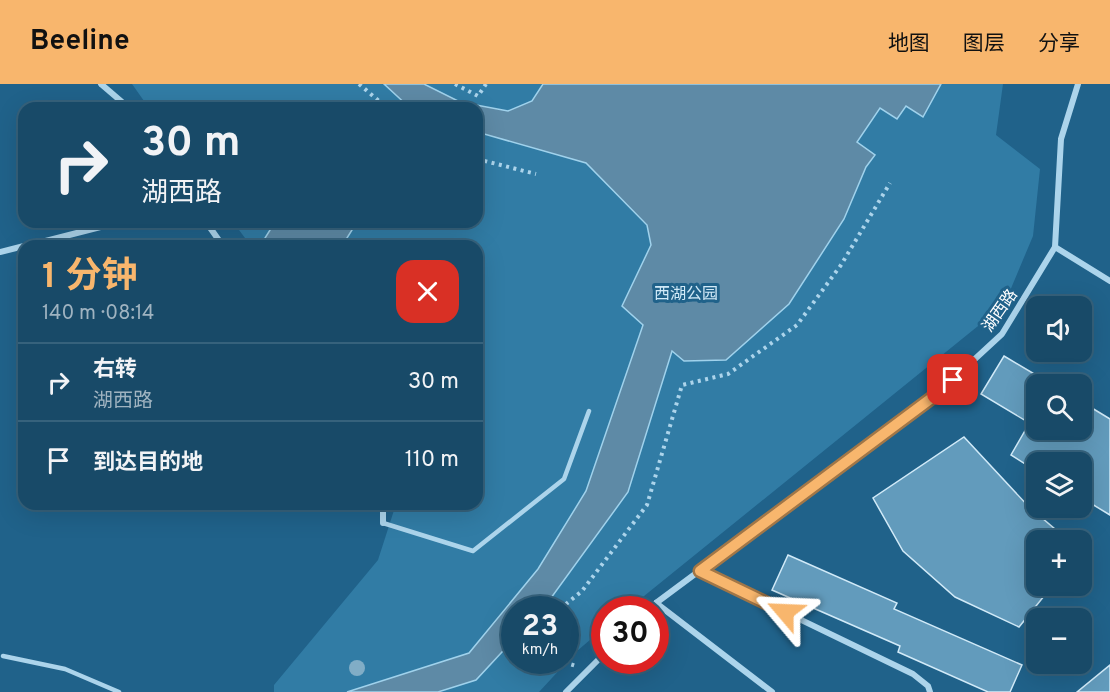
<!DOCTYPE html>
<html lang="zh">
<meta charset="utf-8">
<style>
body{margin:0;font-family:Overpass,"Noto Sans SC",sans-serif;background:#21516e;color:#f1f3f6;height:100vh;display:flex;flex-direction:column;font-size:22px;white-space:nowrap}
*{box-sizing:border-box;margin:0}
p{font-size:20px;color:#9fb3c0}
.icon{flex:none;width:33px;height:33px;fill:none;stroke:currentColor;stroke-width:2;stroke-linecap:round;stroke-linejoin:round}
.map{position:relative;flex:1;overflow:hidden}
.drawer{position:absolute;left:18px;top:156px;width:465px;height:270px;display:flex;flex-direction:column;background:#184a68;border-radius:18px;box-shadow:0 6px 24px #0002,0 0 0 2px #36627c}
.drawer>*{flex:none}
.banner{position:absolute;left:18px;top:18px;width:465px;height:126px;border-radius:18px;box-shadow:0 6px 24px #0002,0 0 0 2px #36627c;background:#184a68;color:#f1f3f6;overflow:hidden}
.tools{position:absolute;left:1026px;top:212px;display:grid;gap:12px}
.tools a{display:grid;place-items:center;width:66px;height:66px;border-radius:12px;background:#184a68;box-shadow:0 6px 24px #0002,0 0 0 2px #36627c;font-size:30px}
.speed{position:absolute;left:501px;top:512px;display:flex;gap:12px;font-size:30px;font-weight:700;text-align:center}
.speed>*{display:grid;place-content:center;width:78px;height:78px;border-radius:50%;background:#184a68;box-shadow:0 6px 24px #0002,0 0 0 2px #36627c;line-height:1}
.speed small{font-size:15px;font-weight:400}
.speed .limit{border:9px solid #d22;background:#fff;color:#111}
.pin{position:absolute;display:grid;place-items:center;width:51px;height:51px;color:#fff;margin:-26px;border-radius:12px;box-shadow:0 3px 9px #0006}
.me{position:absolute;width:66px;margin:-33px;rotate:296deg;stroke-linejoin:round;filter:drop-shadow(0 0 4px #0008)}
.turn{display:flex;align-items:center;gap:21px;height:126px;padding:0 24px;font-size:27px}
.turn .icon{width:78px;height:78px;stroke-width:2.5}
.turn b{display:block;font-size:42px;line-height:51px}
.round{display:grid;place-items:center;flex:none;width:63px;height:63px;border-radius:18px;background:#21516e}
.headline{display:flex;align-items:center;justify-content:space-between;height:102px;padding:0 24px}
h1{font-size:36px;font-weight:700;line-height:45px;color:#f8b66d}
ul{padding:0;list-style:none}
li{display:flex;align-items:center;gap:18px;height:78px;padding:0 24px;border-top:2px solid #36627c}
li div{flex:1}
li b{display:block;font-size:22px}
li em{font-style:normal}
header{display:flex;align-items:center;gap:36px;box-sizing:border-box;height:84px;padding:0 30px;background:#f8b66d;color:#111}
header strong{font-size:28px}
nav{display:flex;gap:33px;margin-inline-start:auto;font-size:21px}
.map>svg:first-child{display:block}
.green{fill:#317ca5;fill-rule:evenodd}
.water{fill:#5e8aa6;stroke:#a0d2ec;stroke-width:1.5}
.building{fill:#629bbc;stroke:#d1eaf8;stroke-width:1.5}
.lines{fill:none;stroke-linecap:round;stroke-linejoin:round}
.path{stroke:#acd4eb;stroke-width:4;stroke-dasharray:3 4.5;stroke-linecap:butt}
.service{stroke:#acd4eb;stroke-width:4.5}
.minor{stroke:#acd4eb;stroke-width:6}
.tree{fill:#81adc6}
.route-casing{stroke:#a17647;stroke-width:15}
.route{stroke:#f8b66d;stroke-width:10}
.labels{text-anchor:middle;stroke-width:6;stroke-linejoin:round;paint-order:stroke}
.park-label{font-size:16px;fill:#d1eaf8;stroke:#20628a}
.street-label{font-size:16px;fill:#fff;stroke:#20628a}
</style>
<header>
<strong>Beeline</strong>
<nav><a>地图</a><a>图层</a><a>分享</a></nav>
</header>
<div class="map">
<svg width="1110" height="608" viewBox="0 0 1110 608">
<rect width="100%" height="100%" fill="#20628a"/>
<path class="green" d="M 132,0 L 1003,0 L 996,51 L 1040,85 L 1033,152 L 1004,221 L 628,525 L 604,525 L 604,544 L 577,567 L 539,608 L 274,608 L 274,601 L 378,476 L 396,420 L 477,420 L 477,162 L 251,162 L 233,138 L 477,138 L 477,24 L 149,24 ZM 514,525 L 566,525 L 566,576 L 514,576 Z"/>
<g class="water">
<path d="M 384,0 L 424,0 L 460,18 L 508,27 L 532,17 L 543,0 L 941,0 L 923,33 L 906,22 L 897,35 L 880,24 L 857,58 L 875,71 L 866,83 L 844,135 L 789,220 L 726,276 L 684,277 L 672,267 L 628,408 L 543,525 L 514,525 L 514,555 L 476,596 L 438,608 L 347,608 L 469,569 L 538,485 L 586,407 L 643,241 L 622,222 L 651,161 L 647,141 L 586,79 L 477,48 L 477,24 L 410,24 Z"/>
<path d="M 275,138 L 357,138 L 342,162 L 260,162 Z"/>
</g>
<g class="building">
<path d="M 1004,272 L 1036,291 L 1036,343 L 981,310 Z"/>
<path d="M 1082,318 L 1110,335 L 1110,431 L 1082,414 L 1082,378 L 1036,378 L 1036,387 L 1011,371 L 1026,345 L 1082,345 Z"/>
<path d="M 964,353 L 1029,423 L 1068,456 L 1036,456 L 1036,501 L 1053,501 L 1019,543 L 955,513 L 903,467 L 873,414 Z"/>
<path d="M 788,471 L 897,519 L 894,525 L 1022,581 L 1010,608 L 988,608 L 898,568 L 900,562 L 772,506 Z"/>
<path d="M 1110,581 L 1110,608 L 1077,608 Z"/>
</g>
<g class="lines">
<g class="path">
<path d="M 359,0 L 387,24"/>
<path d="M 455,0 L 478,12 L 486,0"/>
<path d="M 477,75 L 536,90"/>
<path d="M 560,525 L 582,507 L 647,421 L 682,301 L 728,290 L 797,241 L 841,181 L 890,99"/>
<path d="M 557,576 L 576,582"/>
</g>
<g class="service">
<path d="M 383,439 L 473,467 L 564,395 L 589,327"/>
<path d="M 3,572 L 65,585 L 119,608"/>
</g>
<g class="minor">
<path d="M 101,0 L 129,24"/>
<path d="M 206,138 L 223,162"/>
<path d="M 26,162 L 120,138"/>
<path d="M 1055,163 L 1110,197"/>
<path d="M 0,168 L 24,162"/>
<path d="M 383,420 L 383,439"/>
<path d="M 700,487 L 913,590 L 928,602 L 930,608"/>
<path d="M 656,519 L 772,608"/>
<path d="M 650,525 L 656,519 L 937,310 L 1002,250 L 1055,163 L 1061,55 L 1078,0"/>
<path d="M 566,608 L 604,570"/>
</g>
</g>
<circle class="tree" cx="357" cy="584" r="8"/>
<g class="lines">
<g class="route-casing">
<path id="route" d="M 785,528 L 700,487 L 937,310 L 953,296"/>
</g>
<use href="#route" class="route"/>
</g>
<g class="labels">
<g class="park-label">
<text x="686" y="215">西湖公园</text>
</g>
<g class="street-label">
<text transform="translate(999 226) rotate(-55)" y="6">湖西路</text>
</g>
</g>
</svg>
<div class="tools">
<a><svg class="icon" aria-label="sound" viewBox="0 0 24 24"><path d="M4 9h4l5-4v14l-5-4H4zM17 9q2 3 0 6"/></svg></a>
<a><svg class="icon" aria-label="search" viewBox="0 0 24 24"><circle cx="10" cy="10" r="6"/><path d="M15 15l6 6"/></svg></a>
<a><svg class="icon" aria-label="layers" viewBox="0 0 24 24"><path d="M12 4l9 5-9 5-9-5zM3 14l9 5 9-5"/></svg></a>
<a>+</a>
<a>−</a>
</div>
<div class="speed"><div>23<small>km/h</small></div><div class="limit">30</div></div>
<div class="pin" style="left:953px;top:296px;background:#d93025"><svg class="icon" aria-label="arrive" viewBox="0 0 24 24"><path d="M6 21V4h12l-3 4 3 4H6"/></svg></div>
<svg class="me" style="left:785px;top:528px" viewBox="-20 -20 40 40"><path d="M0-17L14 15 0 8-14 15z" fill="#f8b66d" stroke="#fff" stroke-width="4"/></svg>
<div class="banner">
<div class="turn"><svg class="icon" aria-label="right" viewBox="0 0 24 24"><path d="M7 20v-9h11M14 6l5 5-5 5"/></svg><div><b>30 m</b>湖西路</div></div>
</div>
<section class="drawer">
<div class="headline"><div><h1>1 分钟</h1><p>140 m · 08:14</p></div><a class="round" style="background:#d93025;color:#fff"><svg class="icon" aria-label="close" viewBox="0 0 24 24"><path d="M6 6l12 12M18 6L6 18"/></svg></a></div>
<ul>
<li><svg class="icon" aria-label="right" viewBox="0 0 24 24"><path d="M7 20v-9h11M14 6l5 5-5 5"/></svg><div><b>右转</b><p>湖西路</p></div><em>30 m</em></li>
<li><svg class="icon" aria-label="arrive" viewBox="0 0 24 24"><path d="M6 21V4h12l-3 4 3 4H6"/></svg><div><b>到达目的地</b></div><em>110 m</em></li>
</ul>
</section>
</div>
